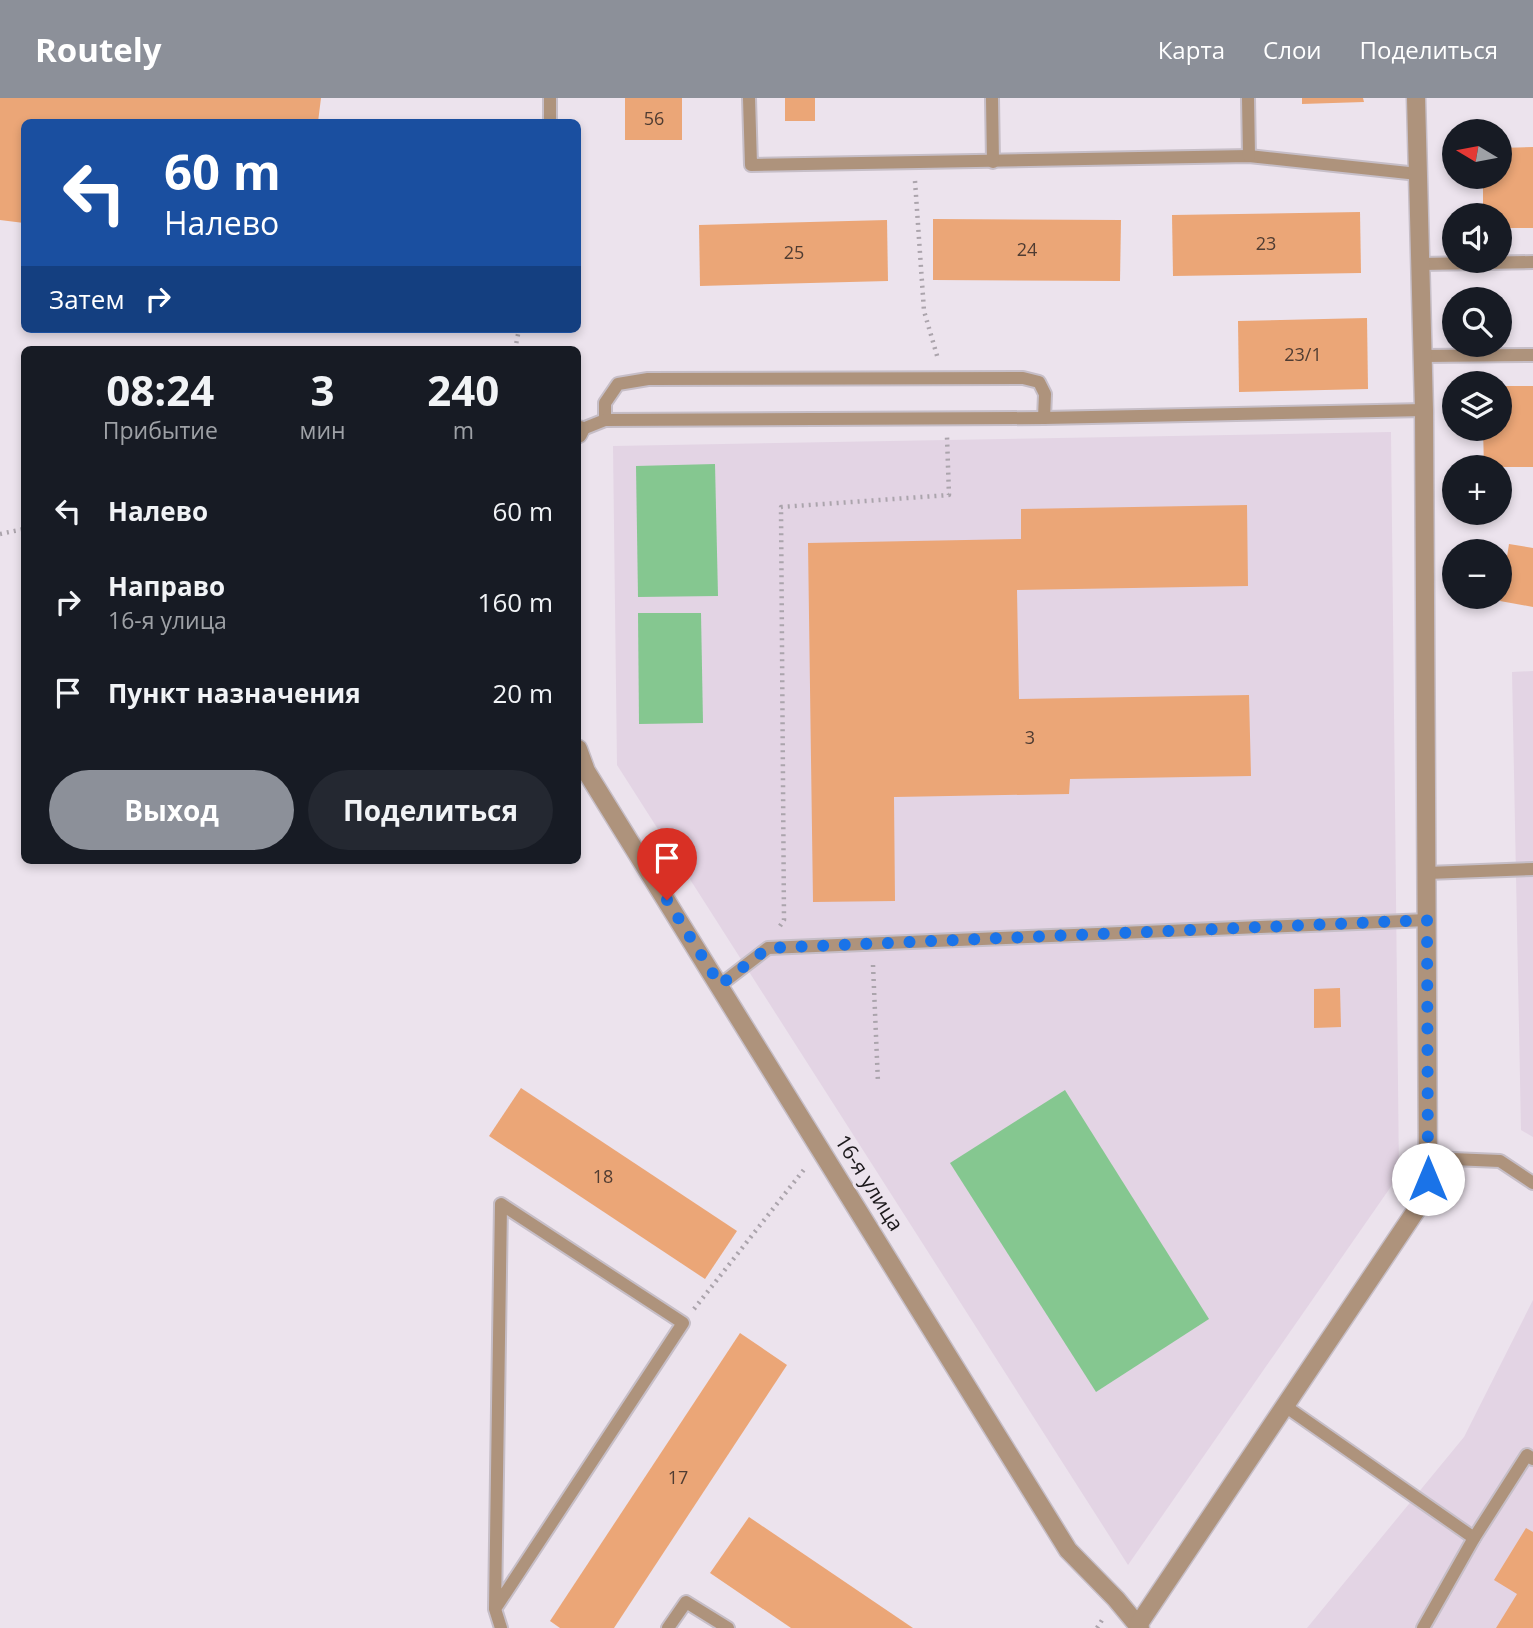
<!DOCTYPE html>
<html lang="ru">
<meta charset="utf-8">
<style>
body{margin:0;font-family:"Open Sans",sans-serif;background:#242831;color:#f1f3f6;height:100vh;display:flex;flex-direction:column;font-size:26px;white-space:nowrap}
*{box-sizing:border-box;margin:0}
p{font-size:23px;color:#9ea1a6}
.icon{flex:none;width:38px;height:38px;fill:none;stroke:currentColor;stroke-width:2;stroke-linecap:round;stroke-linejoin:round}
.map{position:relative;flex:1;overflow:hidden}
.drawer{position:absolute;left:21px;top:248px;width:560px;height:518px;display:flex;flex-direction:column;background:#171b24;border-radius:10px;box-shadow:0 4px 10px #0003}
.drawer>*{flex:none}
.hud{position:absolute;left:21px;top:21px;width:560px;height:214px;border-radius:10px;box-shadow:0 4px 10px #0003;background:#1a4fa0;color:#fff;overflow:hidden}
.needle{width:46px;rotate:280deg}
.fabs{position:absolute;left:1442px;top:21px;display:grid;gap:14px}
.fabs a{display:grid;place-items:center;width:70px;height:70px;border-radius:50%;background:#171b24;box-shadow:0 4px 10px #0003;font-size:35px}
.pin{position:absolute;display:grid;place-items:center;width:60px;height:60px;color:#fff;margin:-72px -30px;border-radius:50% 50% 50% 0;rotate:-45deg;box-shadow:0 0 7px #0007}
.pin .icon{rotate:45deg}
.me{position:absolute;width:77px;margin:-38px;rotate:0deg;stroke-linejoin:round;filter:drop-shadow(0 0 5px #0008)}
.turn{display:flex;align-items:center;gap:24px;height:147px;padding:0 28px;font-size:32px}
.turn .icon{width:91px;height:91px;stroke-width:2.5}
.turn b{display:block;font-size:49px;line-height:60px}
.then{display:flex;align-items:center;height:66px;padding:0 28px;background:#0003;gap:14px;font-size:26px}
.eta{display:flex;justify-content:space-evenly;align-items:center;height:119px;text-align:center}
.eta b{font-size:42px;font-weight:700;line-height:49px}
.action{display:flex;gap:14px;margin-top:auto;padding:14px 28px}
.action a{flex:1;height:80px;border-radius:42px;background:#8c9099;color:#fff;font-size:28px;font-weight:700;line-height:80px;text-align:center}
.action a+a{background:#242831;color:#f1f3f6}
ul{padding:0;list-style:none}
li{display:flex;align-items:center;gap:21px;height:91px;padding:0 28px}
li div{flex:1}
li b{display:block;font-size:26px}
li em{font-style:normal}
header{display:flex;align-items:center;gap:42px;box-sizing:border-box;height:98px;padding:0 35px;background:#8c9099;color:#fff}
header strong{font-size:33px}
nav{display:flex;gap:38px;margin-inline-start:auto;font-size:24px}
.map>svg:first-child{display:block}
.built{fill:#e3d4e4}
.green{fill:#85c790}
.building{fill:#eba677}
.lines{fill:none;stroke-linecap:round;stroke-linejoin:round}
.service-casing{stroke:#c6bec7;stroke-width:16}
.minor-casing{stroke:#c6bec7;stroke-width:21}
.path{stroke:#aba4ac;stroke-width:4.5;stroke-dasharray:2 5;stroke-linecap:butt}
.service{stroke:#ae937c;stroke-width:12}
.minor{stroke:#ae937c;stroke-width:18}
.route{stroke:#1a73e8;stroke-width:12;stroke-dasharray:0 21.6}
.labels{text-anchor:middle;stroke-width:6;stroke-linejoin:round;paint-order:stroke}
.number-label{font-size:18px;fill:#4f3c32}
.street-label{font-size:21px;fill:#1b181b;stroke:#ece3ed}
</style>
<header>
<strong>Routely</strong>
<nav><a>Карта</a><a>Слои</a><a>Поделиться</a></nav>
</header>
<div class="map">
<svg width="1533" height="1530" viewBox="0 0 1533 1530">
<rect width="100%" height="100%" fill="#ece3ed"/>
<g class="built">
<path d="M 1391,334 L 1399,1077 L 1128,1467 L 617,667 L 613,348 Z"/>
<path d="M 1533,573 L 1533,1039 L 1521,1032 L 1512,574 Z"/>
<path d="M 1533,1202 L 1533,1530 L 1307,1530 L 1464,1339 Z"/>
</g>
<g class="green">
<path d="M 715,366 L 718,498 L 638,499 L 636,368 Z"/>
<path d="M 638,515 L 701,515 L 703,625 L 639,626 Z"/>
<path d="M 1065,992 L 1209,1221 L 1096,1294 L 950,1065 Z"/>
</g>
<g class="building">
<path d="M 0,0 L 321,0 L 318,24 L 24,24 L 24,125 L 0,122 Z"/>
<rect x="625" y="0" width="57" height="42"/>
<rect x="785" y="0" width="30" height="23"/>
<path d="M 1302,0 L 1363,0 L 1364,4 L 1302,6 Z"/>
<path d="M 1533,49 L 1533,130 L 1500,130 L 1500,117 L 1483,117 L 1483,79 L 1500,79 L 1500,50 Z"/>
<path d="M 1360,114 L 1361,175 L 1173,178 L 1172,117 Z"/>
<path d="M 933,121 L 1121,122 L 1120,183 L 933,182 Z"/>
<path d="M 887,122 L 888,183 L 700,188 L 699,127 Z"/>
<path d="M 1367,220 L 1368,291 L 1239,294 L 1238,223 Z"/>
<path d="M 1500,288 L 1533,288 L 1533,369 L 1484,369 L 1483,331 L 1500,331 Z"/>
<path d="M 1247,407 L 1248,488 L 1017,492 L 1019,601 L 1249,597 L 1251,678 L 1070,681 L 1069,696 L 894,699 L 895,803 L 813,804 L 808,445 L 1021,441 L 1021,411 Z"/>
<path d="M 1509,446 L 1533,450 L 1533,509 L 1500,503 Z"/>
<path d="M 1340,890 L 1341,929 L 1314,930 L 1314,891 Z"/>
<path d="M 521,990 L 737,1133 L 705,1181 L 489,1038 Z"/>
<path d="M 740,1235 L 787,1267 L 614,1530 L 560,1530 L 550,1523 Z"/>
<path d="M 749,1419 L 913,1530 L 791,1530 L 710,1475 Z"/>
<path d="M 1526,1430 L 1533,1434 L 1533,1530 L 1496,1530 L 1517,1496 L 1494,1482 Z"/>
</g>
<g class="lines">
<g class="service-casing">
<g id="service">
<path d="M 550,0 L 550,24"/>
<path d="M 749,0 L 751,67 L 1249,58 L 1418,76"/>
<path d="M 992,0 L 993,64"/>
<path d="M 1248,0 L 1249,58"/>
<path d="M 1421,166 L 1533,164"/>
<path d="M 1423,258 L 1533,257"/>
<path d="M 605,322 L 605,305 L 618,286 L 648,281 L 1023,280 L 1039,284 L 1045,296 L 1044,320"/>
<path d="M 580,332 L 605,322 L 1044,320 L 1424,312"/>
<path d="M 1427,775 L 1533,771"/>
<path d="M 720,887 L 768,850 L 1427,822"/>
<path d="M 1428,1060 L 1500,1063 L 1533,1085"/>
<path d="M 1285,1308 L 1474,1440"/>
<path d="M 495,1511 L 683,1225 L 501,1106 L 495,1511 L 501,1530"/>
<path d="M 668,1530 L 686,1504 L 728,1530"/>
<path d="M 1423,1530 L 1474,1440 L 1527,1357 L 1533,1361"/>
</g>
</g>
<g class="minor-casing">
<g id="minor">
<path d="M 578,336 L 580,332"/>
<path d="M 578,651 L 586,673 L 1068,1452 L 1116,1501 L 1140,1530"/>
<path d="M 1138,1527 L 1419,1108 L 1428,1081 L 1424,312 L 1416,0"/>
</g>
</g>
<g class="path">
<path d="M 915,83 L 924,213 L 938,261"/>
<path d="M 515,252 L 519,231"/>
<path d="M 0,436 L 24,431"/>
<path d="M 780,828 L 784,822 L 781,409 L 949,397 L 947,339"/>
<path d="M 873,867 L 878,985"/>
<path d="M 694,1211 L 806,1069"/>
<path d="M 1097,1530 L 1104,1519"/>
</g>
<use href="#service" class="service"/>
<use href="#minor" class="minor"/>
</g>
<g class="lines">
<path class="route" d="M 667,802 L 720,887 L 768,850 L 1427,822 L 1428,1081"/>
</g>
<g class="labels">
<g class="number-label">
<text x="654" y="27">56</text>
<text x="1266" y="152">23</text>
<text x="1027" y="158">24</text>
<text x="794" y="161">25</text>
<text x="1303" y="263">23/1</text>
<text x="1030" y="646">3</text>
<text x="603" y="1085">18</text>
<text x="678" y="1386">17</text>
</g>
<g class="street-label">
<text transform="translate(869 1085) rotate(58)" y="7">16-я улица</text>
</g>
</g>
</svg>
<div class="fabs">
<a><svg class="needle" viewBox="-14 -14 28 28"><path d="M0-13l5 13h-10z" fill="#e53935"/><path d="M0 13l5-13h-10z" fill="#9ea1a6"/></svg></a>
<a><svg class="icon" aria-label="sound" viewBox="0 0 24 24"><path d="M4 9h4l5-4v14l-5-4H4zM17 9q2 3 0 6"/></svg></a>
<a><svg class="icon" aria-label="search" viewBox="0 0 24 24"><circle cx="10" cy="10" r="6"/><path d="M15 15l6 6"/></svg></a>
<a><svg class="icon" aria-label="layers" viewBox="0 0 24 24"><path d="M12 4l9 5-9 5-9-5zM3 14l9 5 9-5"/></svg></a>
<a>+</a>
<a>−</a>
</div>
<div class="pin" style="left:667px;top:802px;background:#d93025"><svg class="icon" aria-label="arrive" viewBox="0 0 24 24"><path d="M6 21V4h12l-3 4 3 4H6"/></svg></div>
<svg class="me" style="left:1428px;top:1081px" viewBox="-20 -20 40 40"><circle r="19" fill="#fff"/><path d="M0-13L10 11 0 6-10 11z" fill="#1a73e8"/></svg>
<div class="hud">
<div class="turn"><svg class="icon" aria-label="left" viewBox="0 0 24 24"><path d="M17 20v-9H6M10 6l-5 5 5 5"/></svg><div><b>60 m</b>Налево</div></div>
<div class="then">Затем<svg class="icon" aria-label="right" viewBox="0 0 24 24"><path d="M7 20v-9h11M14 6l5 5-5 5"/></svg></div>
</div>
<section class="drawer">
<div class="eta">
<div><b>08:24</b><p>Прибытие</p></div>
<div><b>3</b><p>мин</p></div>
<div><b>240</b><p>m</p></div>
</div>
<ul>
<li><svg class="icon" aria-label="left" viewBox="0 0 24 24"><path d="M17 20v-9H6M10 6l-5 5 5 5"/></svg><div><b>Налево</b></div><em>60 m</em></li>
<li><svg class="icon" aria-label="right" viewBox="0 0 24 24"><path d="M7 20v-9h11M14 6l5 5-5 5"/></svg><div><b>Направо</b><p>16-я улица</p></div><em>160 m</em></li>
<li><svg class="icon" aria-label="arrive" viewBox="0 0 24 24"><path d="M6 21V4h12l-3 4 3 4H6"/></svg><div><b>Пункт назначения</b></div><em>20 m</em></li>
</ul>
<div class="action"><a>Выход</a><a>Поделиться</a></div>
</section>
</div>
